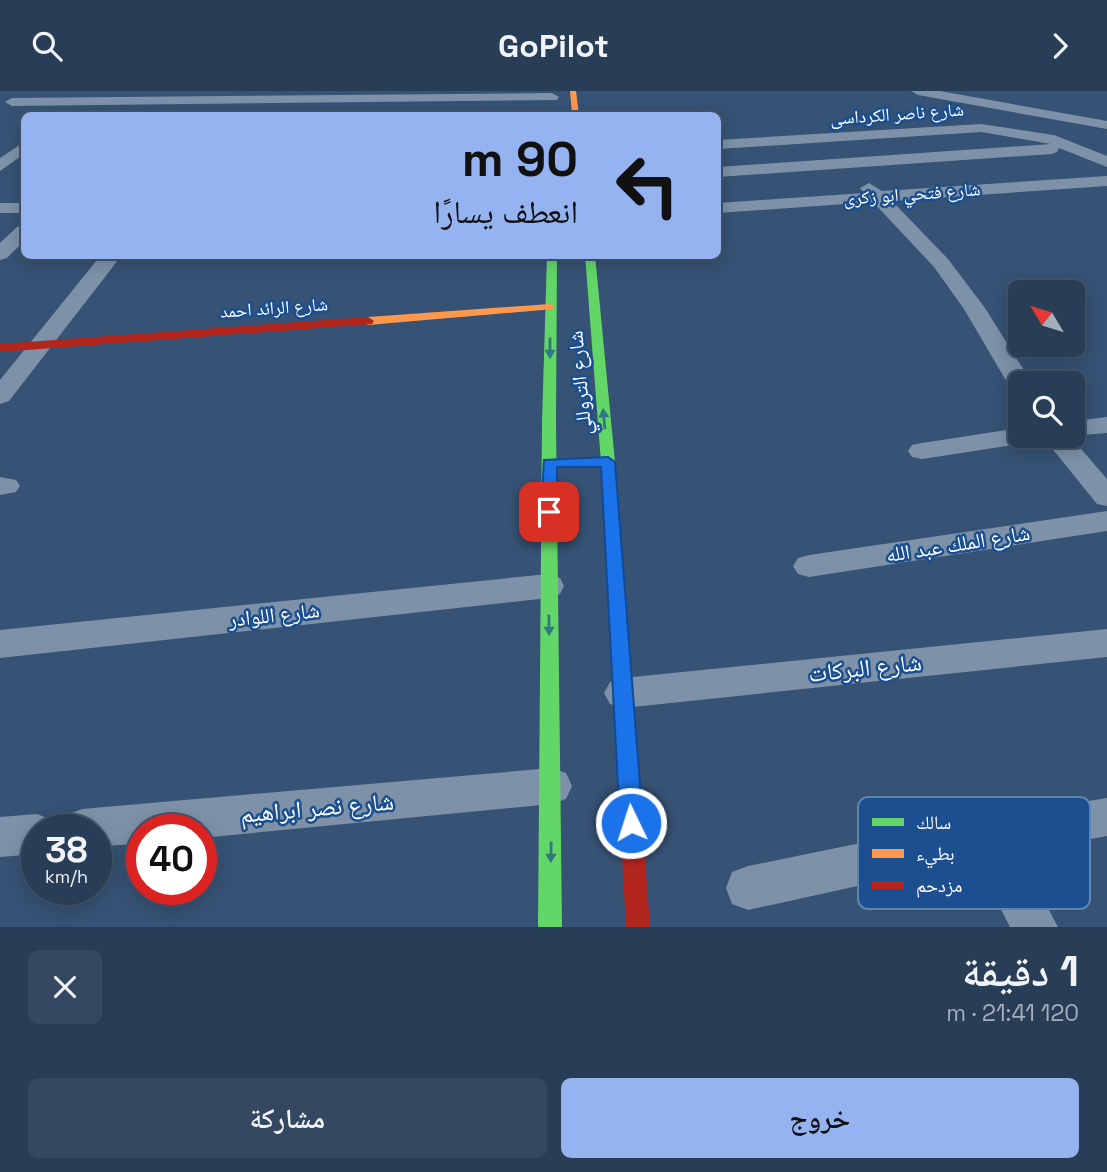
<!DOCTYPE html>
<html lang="ar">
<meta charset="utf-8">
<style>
body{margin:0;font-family:"Space Grotesk","Noto Naskh Arabic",sans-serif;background:#344961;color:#f1f3f6;direction:rtl;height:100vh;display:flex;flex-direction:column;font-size:26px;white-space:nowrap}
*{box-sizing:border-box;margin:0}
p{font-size:23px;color:#a5aeba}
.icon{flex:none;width:38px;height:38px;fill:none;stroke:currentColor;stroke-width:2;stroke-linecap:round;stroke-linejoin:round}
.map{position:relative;height:836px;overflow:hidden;direction:ltr}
.details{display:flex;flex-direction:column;background:#283e57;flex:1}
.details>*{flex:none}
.hud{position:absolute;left:21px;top:21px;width:700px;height:147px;border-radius:10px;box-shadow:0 4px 18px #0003,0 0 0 2px #44576d;direction:rtl;background:#95b2f1;color:#111;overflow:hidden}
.needle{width:46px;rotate:308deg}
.buttons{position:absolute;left:1008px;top:189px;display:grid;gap:14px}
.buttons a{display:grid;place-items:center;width:77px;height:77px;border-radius:10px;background:#283e57;box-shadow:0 4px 18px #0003,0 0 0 2px #44576d;font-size:35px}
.speed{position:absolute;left:21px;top:723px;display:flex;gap:14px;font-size:35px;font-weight:700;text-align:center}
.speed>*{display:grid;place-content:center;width:91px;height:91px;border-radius:50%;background:#283e57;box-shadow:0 4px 18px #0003,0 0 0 2px #44576d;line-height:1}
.speed small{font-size:18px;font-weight:400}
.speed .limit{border:10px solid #d22;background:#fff;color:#111}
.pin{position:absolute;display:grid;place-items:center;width:60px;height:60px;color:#fff;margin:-30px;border-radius:14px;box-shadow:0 4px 10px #0006}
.me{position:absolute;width:77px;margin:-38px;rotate:356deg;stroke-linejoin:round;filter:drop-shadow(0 0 5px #0008)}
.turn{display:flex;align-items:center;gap:24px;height:147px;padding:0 28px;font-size:32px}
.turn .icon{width:91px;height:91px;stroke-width:2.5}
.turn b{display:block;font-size:49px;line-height:60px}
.round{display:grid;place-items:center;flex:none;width:74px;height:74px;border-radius:10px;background:#344961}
.summary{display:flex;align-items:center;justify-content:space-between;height:119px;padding:0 28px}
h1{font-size:42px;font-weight:600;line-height:52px}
.button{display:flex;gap:14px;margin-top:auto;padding:14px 28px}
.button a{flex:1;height:80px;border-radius:10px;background:#95b2f1;color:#111;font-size:28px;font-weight:600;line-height:80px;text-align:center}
.button a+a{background:#344961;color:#f1f3f6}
header{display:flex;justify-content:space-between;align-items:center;height:91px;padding:0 28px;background:#283e57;font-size:32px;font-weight:600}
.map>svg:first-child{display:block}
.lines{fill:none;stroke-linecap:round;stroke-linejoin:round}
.street{fill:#7d92a8;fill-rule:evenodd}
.fast{fill:#63d668;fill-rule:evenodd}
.slow{fill:#ff974d;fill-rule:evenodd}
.jam{fill:#b3261e;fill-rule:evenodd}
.oneway{fill:#317883}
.route{fill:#1a73e8;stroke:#114b97;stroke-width:2}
.labels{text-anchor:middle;stroke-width:5;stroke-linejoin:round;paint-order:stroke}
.far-street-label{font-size:18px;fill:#fff;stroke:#1b4f8f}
.street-label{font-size:21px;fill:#fff;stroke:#1b4f8f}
.near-street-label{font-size:24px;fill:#fff;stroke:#1b4f8f}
.key{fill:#1b4f8f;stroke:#5f84b1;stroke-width:2}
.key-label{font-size:19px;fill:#fff}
</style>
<header><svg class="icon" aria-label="forward" viewBox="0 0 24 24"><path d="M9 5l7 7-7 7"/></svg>GoPilot<svg class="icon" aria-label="search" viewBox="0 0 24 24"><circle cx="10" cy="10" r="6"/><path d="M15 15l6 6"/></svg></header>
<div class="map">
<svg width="1107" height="836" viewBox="0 0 1107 836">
<rect width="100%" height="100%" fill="#365274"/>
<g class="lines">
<g class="street">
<path d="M 911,0 L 940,0 L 1107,30 L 1107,38 L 918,4 Z"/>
<path d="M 552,2 L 559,6 L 557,9 L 12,15 L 5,11 L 12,7 Z"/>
<path d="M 981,33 L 1054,44 L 1107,65 L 1107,76 L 1059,57 L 1057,61 L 1052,63 L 718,86 L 718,76 L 1051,53 L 981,41 L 718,58 L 718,49 Z"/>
<path d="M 24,51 L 24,63 L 0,80 L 0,67 Z"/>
<path d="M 1107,85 L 1107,95 L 892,110 L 948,168 L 985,217 L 1032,292 L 1020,292 L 1020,300 L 1011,298 L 964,218 L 934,176 L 873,111 L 718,122 L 718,112 L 864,102 L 860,97 L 869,92 L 882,100 Z"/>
<rect x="0" y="112" width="24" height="10"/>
<path d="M 24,134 L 24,150 L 7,167 L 0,169 L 0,152 L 17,136 Z"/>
<path d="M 101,164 L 122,164 L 9,310 L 0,313 L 0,289 Z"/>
<path d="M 1107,326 L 1107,342 L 1070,345 L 1107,388 L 1107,415 L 1097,413 L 1042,345 L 1073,345 L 1073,330 Z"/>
<path d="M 1020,337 L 1020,345 L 1036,345 L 1032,351 L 922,368 L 912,366 L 908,360 L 912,354 L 922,352 Z"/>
<path d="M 0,386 L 16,389 L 20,395 L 16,401 L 0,404 Z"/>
<path d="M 1107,420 L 1107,440 L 809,486 L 798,483 L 793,475 L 798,467 L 809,464 Z"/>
<path d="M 548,483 L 560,487 L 564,495 L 560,503 L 548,507 L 0,567 L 0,539 Z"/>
<path d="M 1107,538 L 1107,566 L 623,617 L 610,613 L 604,602 L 610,591 L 623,587 Z"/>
<path d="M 552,677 L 566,682 L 572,695 L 566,708 L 552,713 L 201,747 L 201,738 L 142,738 L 142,752 L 96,756 L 96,738 L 61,738 L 67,724 L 82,718 Z"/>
<path d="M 1107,707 L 1107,745 L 1018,761 L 1058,836 L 1010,836 L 976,769 L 748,819 L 732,813 L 726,797 L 732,781 L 748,775 L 987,726 Z"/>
<path d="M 37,723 L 52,729 L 56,738 L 37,738 L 37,763 L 0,766 L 0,726 Z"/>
</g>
<g class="fast">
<path d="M 547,164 L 557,164 L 556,332 L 562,836 L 538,836 L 542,332 Z"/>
<path d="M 585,164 L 595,164 L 615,371 L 633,601 L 630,607 L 623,609 L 616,607 L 613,601 L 601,371 Z"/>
</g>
<g class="slow">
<path d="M 570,0 L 576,0 L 579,24 L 572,24 Z"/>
<path d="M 550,213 L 554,214 L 554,218 L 368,234 L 362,230 L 368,226 Z"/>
</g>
<g class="jam">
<path d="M 368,226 L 374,230 L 372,233 L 0,261 L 0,253 Z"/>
<path d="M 623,593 L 630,595 L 633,601 L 650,836 L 626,836 L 613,601 L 616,595 Z"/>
</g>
</g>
<defs><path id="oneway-solid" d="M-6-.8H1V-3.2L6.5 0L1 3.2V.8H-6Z" transform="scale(1.75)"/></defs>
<g class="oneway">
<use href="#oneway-solid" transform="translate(550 257) rotate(90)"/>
<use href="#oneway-solid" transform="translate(604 328) rotate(-95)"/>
<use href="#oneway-solid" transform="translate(549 534) rotate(89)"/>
<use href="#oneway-solid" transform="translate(551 761) rotate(91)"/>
</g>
<path class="route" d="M 608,366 L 615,371 L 643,732 L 639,740 L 631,743 L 623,740 L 620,732 L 601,376 L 557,376 L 557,421 L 549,427 L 541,421 L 544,369 Z"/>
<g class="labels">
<g class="far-street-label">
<text transform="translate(897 23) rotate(-4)" y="6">شارع ناصر الكرداسى</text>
<text transform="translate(912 103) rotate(-4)" y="6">شارع فتحي ابو زكرى</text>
<text transform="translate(274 217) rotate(-4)" y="6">شارع الرائد احمد</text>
</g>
<g class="street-label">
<text transform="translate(580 292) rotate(-95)" y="7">شارع التروللي</text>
<text transform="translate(958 453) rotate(-9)" y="7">شارع الملك عبد الله</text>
<text transform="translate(274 524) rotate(-6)" y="7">شارع اللوادر</text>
</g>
<g class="near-street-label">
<text transform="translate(865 577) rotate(-6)" y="8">شارع البركات</text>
<text transform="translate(317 717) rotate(-5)" y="8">شارع نصر ابراهيم</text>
</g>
</g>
<rect x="858" y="706" width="232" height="112" rx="10" class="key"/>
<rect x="872" y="727" width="32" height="8" fill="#63d668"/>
<rect x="872" y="758" width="32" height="9" fill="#ff974d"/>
<rect x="872" y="790" width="32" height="8" fill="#b3261e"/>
<g class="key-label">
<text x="916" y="738">سالك</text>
<text x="916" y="769">بطيء</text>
<text x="916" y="801">مزدحم</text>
</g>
</svg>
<div class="buttons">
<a><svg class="needle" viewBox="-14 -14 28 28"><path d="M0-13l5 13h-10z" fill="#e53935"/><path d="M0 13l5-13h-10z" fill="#a5aeba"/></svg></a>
<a><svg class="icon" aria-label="search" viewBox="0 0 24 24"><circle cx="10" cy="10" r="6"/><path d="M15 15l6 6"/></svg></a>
</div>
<div class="speed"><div>38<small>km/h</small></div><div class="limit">40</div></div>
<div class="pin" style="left:549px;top:421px;background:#d93025"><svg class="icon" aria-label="arrive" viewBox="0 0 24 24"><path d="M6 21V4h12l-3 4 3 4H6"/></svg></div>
<svg class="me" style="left:631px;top:732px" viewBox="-20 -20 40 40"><circle r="17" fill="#1a73e8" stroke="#fff" stroke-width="3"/><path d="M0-11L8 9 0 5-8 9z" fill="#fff"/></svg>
<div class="hud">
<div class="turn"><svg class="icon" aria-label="left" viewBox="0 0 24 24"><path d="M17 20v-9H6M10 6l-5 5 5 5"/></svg><div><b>90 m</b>انعطف يسارًا</div></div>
</div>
</div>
<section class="details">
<div class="summary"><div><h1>1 دقيقة</h1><p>120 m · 21:41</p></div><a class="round"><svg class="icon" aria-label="close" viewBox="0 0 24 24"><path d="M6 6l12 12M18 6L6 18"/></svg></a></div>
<div class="button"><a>خروج</a><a>مشاركة</a></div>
</section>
